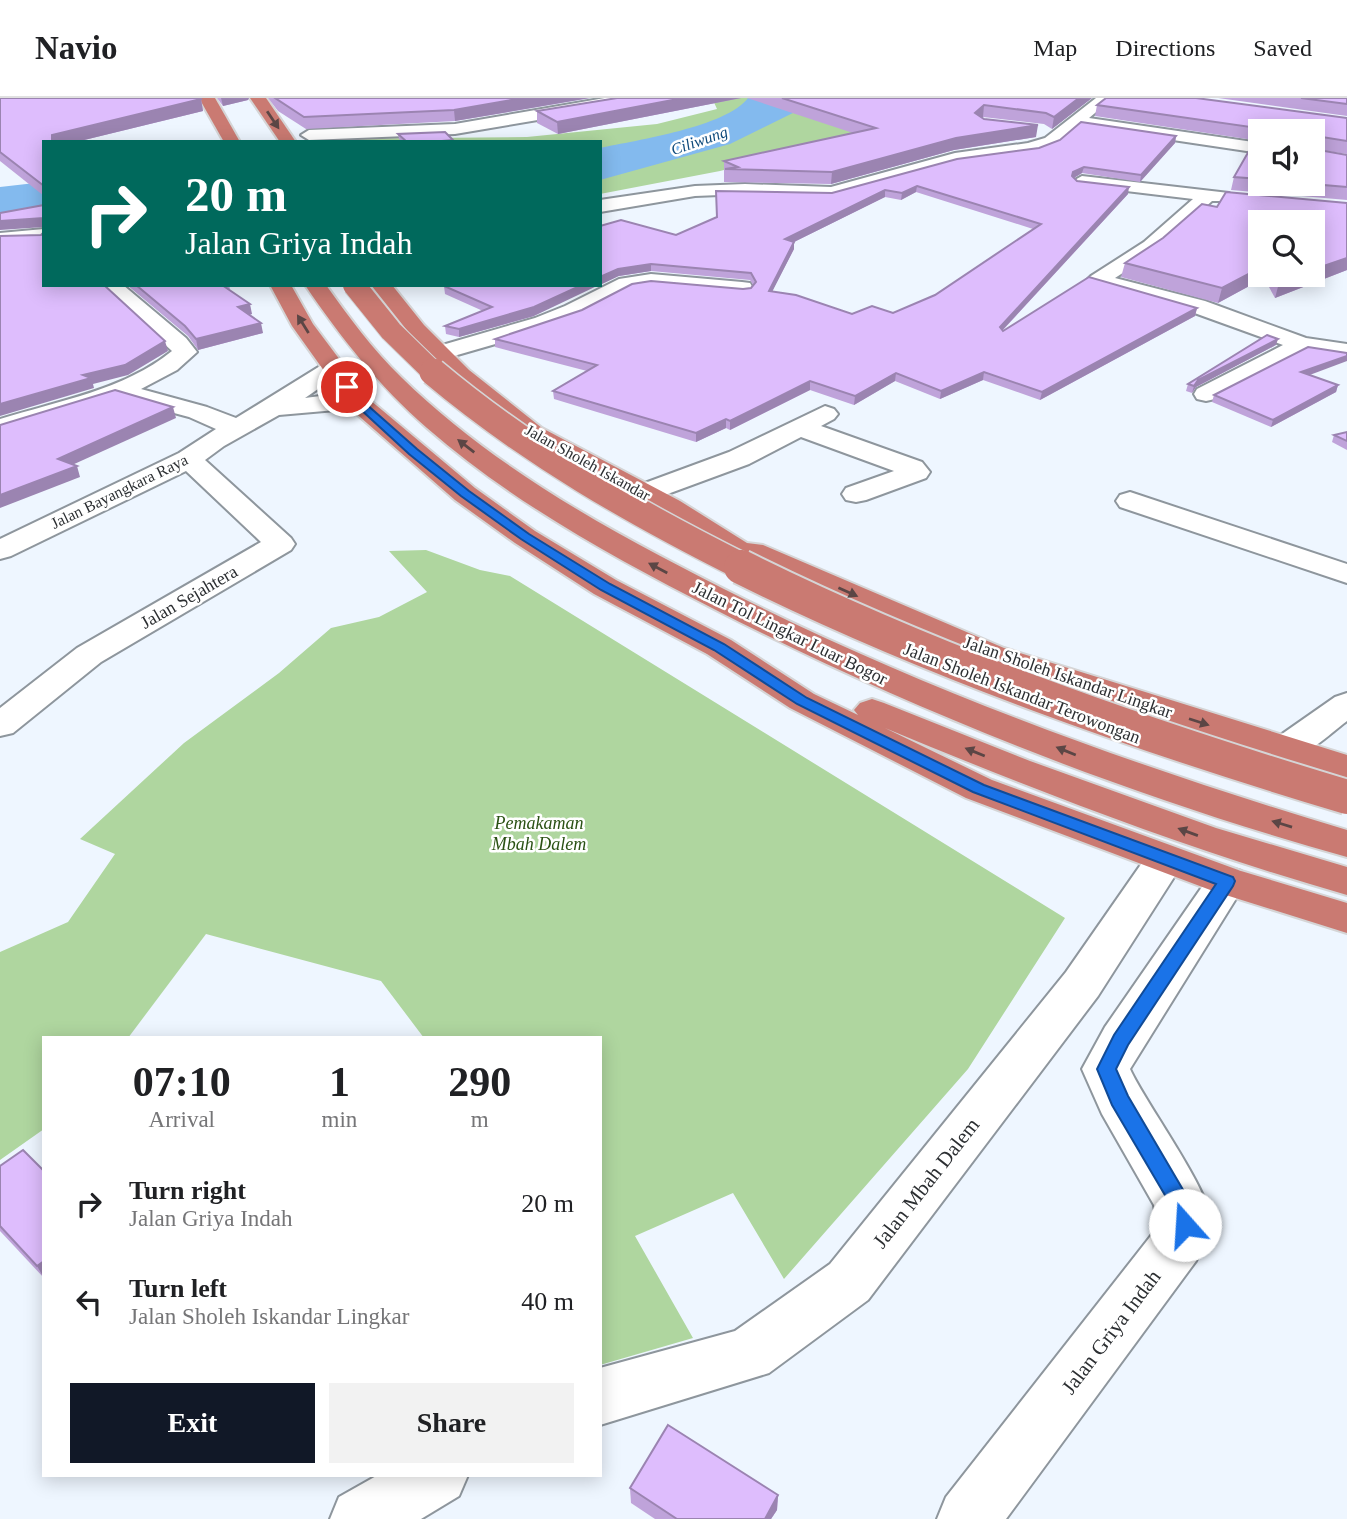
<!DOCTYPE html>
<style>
body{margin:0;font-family:"Times New Roman",serif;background:#f2f2f2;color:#202124;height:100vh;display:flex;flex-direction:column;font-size:26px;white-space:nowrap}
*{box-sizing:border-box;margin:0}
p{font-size:23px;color:#757577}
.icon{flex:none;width:38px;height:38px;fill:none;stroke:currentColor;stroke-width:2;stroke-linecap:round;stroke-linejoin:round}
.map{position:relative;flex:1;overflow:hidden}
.side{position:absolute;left:42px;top:938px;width:560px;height:441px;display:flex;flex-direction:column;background:#fff;border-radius:0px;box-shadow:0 4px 18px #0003}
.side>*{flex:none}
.top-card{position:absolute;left:42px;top:42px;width:560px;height:147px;border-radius:0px;box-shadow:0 4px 18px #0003;background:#00695c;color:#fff;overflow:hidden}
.controls{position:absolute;left:1248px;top:21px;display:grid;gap:14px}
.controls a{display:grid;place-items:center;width:77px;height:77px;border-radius:0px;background:#fff;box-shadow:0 4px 18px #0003;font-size:35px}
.pin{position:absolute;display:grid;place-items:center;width:60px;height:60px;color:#fff;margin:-30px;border:4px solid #fff;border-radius:50%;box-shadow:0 2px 7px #0007}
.me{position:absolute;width:77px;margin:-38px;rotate:341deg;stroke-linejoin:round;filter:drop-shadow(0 0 5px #0008)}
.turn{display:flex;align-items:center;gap:24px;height:147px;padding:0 28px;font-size:32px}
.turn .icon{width:91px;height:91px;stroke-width:2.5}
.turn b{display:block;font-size:49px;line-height:60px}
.eta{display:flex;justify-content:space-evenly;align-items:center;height:119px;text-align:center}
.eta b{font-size:42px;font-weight:700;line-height:49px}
.primary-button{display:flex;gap:14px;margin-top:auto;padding:14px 28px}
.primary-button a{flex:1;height:80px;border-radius:0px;background:#111827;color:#fff;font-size:28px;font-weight:700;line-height:80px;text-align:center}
.primary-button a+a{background:#f2f2f2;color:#202124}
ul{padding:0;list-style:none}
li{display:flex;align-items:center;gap:21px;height:98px;padding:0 28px}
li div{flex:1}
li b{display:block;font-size:26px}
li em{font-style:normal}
header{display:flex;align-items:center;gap:42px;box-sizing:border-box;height:98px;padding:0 35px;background:#fff;border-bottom:2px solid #e0e0e0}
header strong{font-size:33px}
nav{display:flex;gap:38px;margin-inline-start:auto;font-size:24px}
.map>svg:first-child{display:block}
.green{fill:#afd69f}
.water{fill:#83baee}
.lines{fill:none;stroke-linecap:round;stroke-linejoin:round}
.minor-casing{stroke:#8e969d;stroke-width:4}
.highway-casing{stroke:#d5d5d6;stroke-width:4}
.minor{fill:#fff;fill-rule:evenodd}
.highway{fill:#ca7a72;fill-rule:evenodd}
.highway-bridge-far2-casing{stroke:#d5d5d6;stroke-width:24;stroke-linecap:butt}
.highway-bridge-far1-casing{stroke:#d5d5d6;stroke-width:30;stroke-linecap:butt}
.highway-bridge-casing{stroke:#d5d5d6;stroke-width:38;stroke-linecap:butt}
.highway-bridge-far2{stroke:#ca7a72;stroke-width:22}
.highway-bridge-far1{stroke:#ca7a72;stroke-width:27}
.highway-bridge{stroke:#ca7a72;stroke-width:34}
.wall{fill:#bfa3da;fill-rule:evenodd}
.shaded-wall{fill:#9b84b1}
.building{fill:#debdfd;stroke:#9b84b1;stroke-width:2;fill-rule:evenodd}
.oneway{fill:#5b4645}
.route{fill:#1a73e8;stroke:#114b97;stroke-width:2}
.labels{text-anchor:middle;stroke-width:5;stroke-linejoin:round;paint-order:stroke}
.far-water-label{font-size:16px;font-style:italic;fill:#0e4a7b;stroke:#fff}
.far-street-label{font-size:16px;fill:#2c2f32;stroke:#fff}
.street-label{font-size:18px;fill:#2c2f32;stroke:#fff}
.park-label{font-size:18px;font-style:italic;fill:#2a5114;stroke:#fff}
.near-street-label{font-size:21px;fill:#2c2f32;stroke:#fff}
</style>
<header>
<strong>Navio</strong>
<nav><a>Map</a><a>Directions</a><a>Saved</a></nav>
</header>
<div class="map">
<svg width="1347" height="1421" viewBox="0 0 1347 1421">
<rect width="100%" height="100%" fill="#eef6ff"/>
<g class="green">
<path d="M 712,0 L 812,0 L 896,28 L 720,73 L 600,96 L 600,44 L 314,44 L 312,41 L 527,39 L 657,26 L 717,11 Z"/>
<path d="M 426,452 L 480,472 L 510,478 L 1065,820 L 968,971 L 784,1181 L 733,1095 L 635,1138 L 693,1240 L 600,1267 L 600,940 L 424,940 L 381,883 L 206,836 L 128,940 L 44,940 L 44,1031 L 0,1062 L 0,854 L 68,824 L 115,756 L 80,741 L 184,645 L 279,575 L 331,530 L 379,519 L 427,494 L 389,453 Z"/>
</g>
<g class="water">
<path d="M 748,0 L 799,12 L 730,46 L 600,82 L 600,50 C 637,42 726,29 748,0 Z"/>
<path d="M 44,84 L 44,110 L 0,118 L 0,89 Z"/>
</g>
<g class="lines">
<g class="minor-casing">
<g id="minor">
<path d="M 605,0 L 627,0 L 629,3 L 621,8 L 455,36 L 309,42 L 301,37 L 309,32 L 455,26 Z"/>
<path d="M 1096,0 L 1113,0 L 1089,20 L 1260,45 L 1260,55 L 1079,28 L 1057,46 L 1037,54 L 956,65 L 831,99 L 745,96 L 695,98 L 600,114 L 600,102 L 695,88 L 745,86 L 831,89 L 955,55 L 1028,45 L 1045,40 Z"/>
<path d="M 1082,78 L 1229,95 L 1232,99 L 1229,103 L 1212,103 L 1158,152 L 1115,180 L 1205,203 L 1306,240 L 1347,246 L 1347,260 L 1305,253 L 1215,301 L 1206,303 L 1197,301 L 1194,296 L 1197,291 L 1283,247 L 1189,213 L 1091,186 L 1087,182 L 1091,178 L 1144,144 L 1193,101 L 1076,87 L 1073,83 Z"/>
<path d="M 44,131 L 44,143 L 0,145 L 0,135 Z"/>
<path d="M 651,176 L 742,184 L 750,185 L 753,190 L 750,195 L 742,196 L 651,188 L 631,191 L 581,218 L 551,230 L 440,262 L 432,260 L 428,255 L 432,250 L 535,220 L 565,208 L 619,181 Z"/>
<path d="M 100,187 L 123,187 L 186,240 L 197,254 L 177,272 L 141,291 L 207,309 L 236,320 L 325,265 L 333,263 L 341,265 L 345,270 L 341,275 L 305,300 L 336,296 L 370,302 L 374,307 L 370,312 L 361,315 L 336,312 L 279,317 L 224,348 L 205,362 L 291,440 L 295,446 L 291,452 L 101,564 L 13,635 L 0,638 L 0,610 L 77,550 L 261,444 L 186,373 L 11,458 L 0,461 L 0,441 L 179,355 L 216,331 L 189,319 L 118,300 L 0,337 L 0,321 C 58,303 124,292 172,253 Z"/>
<path d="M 825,308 L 834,311 L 838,316 L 834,321 L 821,328 L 922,364 L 930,374 L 926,380 L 866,402 L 856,404 L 846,402 L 842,396 L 846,390 L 894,373 L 801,339 L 749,366 L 654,401 L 644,403 L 634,401 L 630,395 L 634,389 L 729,354 Z"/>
<path d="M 1130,394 L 1347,466 L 1347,485 L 1120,409 L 1116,403 L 1120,397 Z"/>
<path d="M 1347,595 L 1347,623 C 1325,639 1301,667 1272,659 L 1267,651 L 1272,643 L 1335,599 Z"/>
<path d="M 1165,748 L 1179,752 L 1185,762 L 1098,898 L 868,1202 L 769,1275 L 600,1327 L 600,1270 L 735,1233 L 830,1166 L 1066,874 L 1151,752 Z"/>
<path d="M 1227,769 L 1241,773 L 1247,783 L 1130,971 C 1145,1005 1215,1098 1211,1128 C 1209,1139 1200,1153 1196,1163 L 1006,1421 L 937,1421 L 946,1399 L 1157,1130 L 1154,1107 L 1102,1016 L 1082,971 L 1105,929 L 1213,773 Z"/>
<path d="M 378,1377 L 468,1377 L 459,1398 L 421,1421 L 330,1421 L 339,1399 Z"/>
</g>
</g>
<g class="highway-casing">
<g id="highway">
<path d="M 199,0 L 215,0 L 240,44 L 224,44 Z"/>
<path d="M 250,0 L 266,0 L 296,44 L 280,44 Z"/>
<path d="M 270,187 L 291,187 L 313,226 L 370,302 L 475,390 L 535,433 L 616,482 L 731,542 L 814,596 L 858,617 L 854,612 L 860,605 L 872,601 L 884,605 L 1030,663 L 1216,730 L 1347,769 L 1347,797 C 1189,752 1037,693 885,630 L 992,682 L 1241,773 L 1347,805 L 1347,835 L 1213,793 L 966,700 L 790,610 L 707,556 L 594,496 L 515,445 L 455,402 L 352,312 L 292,228 Z"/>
<path d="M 305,187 L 326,187 C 349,219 372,251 401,279 C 499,375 624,441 746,502 C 939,598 1141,670 1347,732 L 1347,759 C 1129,698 915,614 714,511 C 614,460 512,404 427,330 C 379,288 341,240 305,187 Z"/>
<path d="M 371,187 L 392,187 L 424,227 L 469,272 L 542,330 L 680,403 L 747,445 L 763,447 L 1004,550 L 1347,657 L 1347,681 L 980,564 L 786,479 L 784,483 L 773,485 L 762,483 L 660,415 L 547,356 L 500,324 L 429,260 Z"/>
</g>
</g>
<use href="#minor" class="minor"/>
<use href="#highway" class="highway"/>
<g class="highway-bridge-far2-casing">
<path id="highway-bridge-far2" d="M 354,187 L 391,233 L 435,276"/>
</g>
<g class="highway-bridge-far1-casing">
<path id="highway-bridge-far1" d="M 433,274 C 528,354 635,415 745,470"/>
</g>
<g class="highway-bridge-casing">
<path id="highway-bridge" d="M 741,469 C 934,565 1141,637 1347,699"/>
</g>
<use href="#highway-bridge-far2" class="highway-bridge-far2"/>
<use href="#highway-bridge-far1" class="highway-bridge-far1"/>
<use href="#highway-bridge" class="highway-bridge"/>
</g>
<g class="wall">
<path d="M 0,0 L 201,1 L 203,13 L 76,44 L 44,44 L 44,98 L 0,63 Z"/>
<path d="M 217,0 L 249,0 L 248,2 L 223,8 Z"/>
<path d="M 268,0 L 590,0 L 455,23 L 306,31 L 278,13 Z"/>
<path d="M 617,0 L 741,0 L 558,36 L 537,25 L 537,13 Z"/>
<path d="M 747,0 L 1092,0 L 1052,31 L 1044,26 L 983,19 L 982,20 L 1036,39 L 954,52 L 831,86 L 724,84 L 724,63 L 853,35 Z"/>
<path d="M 1218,0 L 1347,0 L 1347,18 Z"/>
<path d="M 1097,7 L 1347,20 L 1347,56 L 1313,51 L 1347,57 L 1347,102 L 1231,92 L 1234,79 L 1260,44 L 1260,86 L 1312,86 L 1312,33 L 1260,33 L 1260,43 L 1095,18 Z"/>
<path d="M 398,36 L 453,44 L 402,44 L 399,41 Z"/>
<path d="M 1176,38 L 1175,45 L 1140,84 L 1082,75 L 1074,80 L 1077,83 L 1128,96 L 1003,232 L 1197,210 L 1195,218 L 1040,302 L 983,282 L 940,301 L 895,283 L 854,307 L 810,292 L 730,332 L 726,330 L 696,344 L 554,301 L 553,293 L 587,273 L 495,249 L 495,241 L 751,190 L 753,187 L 750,182 L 651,173 L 619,178 L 676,137 L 832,95 ZM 916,94 L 1033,131 L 935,197 L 893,215 L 852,216 L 772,193 L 794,151 L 794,144 L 885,99 L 901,102 Z"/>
<path d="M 1226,94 L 1347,105 L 1347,172 L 1275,200 L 1264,180 L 1218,205 L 1121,179 L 1125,165 L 1163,140 L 1202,106 L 1217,109 ZM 1260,124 L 1312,124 L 1312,177 L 1260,177 Z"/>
<path d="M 127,187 L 229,187 L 230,191 L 228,191 L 252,216 L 249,217 L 263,235 L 198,252 L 188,238 Z"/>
<path d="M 444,188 L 534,218 L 459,239 L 446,236 L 445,228 L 483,213 L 445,196 Z"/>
<path d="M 1276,247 L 1196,289 L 1192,295 L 1186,293 L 1188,286 Z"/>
<path d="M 1310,277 L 1338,287 L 1336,294 L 1271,329 L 1212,304 L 1214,297 Z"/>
<path d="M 1347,334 L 1347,352 L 1332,344 L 1334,337 Z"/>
<path d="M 0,1068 L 44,1073 L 44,1180 L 0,1133 Z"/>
<path d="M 630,1390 L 778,1397 L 777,1412 L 771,1421 L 655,1421 L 631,1405 Z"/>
</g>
<g class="shaded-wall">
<path d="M 221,0 L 249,0 L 248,2 L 223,8 Z"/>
<path d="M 523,0 L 590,0 L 455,23 L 454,12 Z"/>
<path d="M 683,0 L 741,0 L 558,36 L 557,24 Z"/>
<path d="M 1079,0 L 1092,0 L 1052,31 L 1054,19 Z"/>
<path d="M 201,1 L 203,13 L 76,44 L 52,44 L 52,37 Z"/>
<path d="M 984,7 L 983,19 L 974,27 L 975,15 Z"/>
<path d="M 1038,27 L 1036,39 L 954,52 L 831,86 L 832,74 L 956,40 Z"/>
<path d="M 1176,38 L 1175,45 L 1140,84 L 1141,77 Z"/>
<path d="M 1084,69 L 1082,75 L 1072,81 L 1073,74 Z"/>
<path d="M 917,88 L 916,94 L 901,102 L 902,95 Z"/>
<path d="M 1129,89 L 1128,96 L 998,237 L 1000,229 Z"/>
<path d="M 885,92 L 885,99 L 794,144 L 794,151 L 769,200 L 769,193 L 785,141 Z"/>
<path d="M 43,120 L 44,129 L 0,132 L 0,123 Z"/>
<path d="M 1347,160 L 1347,172 L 1275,200 L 1279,185 L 1301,177 L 1312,177 L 1312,172 Z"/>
<path d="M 651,166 L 651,173 L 619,178 L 600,187 L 600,179 L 618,171 Z"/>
<path d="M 1260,170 L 1260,177 L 1265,177 L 1264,180 L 1218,205 L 1222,190 Z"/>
<path d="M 582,187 L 599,187 L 534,218 L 459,239 L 459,231 Z"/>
<path d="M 250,206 L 252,216 L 240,219 L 238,209 Z"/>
<path d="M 1197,210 L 1195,218 L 1040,302 L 1042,294 Z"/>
<path d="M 261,225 L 263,235 L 198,252 L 196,241 Z"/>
<path d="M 1278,241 L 1276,247 L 1196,289 L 1192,295 L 1194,288 L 1198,282 Z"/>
<path d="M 165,243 L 168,253 L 128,277 L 93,286 L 94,290 L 0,318 L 0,306 L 83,277 Z"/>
<path d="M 1347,258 L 1347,263 L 1299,281 L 1301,274 Z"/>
<path d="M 984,274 L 983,282 L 940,301 L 941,293 Z"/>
<path d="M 896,275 L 895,283 L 854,307 L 855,298 Z"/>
<path d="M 810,283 L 810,292 L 730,332 L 730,323 Z"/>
<path d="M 1338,287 L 1336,294 L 1271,329 L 1273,322 Z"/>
<path d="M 173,309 L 176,320 L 61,372 L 58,361 Z"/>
<path d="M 726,321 L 726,330 L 696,344 L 696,335 Z"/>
<path d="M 77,368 L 80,379 L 0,410 L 0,397 Z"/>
<path d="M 44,1163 L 44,1180 L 37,1168 Z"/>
<path d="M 778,1397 L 777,1412 L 771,1421 L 765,1421 Z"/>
</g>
<g class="building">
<path d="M 0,0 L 200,0 L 201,1 L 52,37 L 52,44 L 44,44 L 44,88 L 0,54 Z"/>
<path d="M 275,0 L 523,0 L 454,12 L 304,19 Z"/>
<path d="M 617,0 L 683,0 L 557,24 L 537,13 Z"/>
<path d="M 782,0 L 1079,0 L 1054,19 L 1046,15 L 984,7 L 975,15 L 984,21 L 1038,27 L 956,40 L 832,74 L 725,71 L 738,69 L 724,63 L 876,30 Z"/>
<path d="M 1106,0 L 1196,0 L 1347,20 L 1347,43 L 1316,38 L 1313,41 L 1313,51 L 1347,57 L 1347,89 L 1312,86 L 1312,33 L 1265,33 L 1265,31 L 1097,7 Z"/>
<path d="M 1301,0 L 1347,0 L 1347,6 Z"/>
<path d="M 1081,24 L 1176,38 L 1141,77 L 1084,69 L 1073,74 L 1072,78 L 1077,83 L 1129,89 L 1000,229 L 1003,233 L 1089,179 L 1197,210 L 1042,294 L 984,274 L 941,293 L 896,275 L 855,298 L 810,283 L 730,323 L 726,321 L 696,335 L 553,293 L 597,267 L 495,241 L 582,212 L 632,186 L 651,183 L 743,191 L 751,190 L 756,184 L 751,175 L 651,166 L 618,171 L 600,179 L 600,128 L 621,122 L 676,137 L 717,119 L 716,93 L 832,95 L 957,61 L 1039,50 L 1060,42 ZM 917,88 L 1041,126 L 935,197 L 893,215 L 872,208 L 852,216 L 796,197 L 769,193 L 794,144 L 785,141 L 885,92 L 902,95 Z"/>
<path d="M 445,34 L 453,42 L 431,44 L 407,44 L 398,36 Z"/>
<path d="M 1254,44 L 1260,44 L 1260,81 L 1234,79 Z"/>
<path d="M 1226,94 L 1347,105 L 1347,160 L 1312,172 L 1312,124 L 1260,124 L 1260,170 L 1222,190 L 1125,165 L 1163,140 L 1202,106 L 1217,109 Z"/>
<path d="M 44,107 L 44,131 L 43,120 L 0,123 L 0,115 Z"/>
<path d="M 44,134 L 44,187 L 104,187 L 165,243 L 125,267 L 83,277 L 91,280 L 0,306 L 0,138 L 41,137 Z"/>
<path d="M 1274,177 L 1301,177 L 1279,185 Z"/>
<path d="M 136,187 L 222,187 L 250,206 L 238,209 L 261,225 L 196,241 L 185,228 Z"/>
<path d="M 446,187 L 582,187 L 534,209 L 459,231 L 445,228 L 492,209 L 444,188 Z"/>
<path d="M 1267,237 L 1278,241 L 1198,282 L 1194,288 L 1188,286 Z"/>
<path d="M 1308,249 L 1347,255 L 1347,258 L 1301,274 L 1338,287 L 1273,322 L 1214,297 Z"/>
<path d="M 115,292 L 173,309 L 58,361 L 77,368 L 0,397 L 0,327 Z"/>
<path d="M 1347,334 L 1347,343 L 1334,337 Z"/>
<path d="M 23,1052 L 44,1073 L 44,1163 L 37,1168 L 0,1128 L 0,1068 Z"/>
<path d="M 668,1327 L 778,1397 L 765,1421 L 677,1421 L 630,1390 Z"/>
</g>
<defs><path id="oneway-solid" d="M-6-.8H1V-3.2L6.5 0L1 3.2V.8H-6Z" transform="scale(1.75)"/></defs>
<g class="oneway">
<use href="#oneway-solid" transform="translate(273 22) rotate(56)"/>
<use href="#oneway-solid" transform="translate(303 226) rotate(-122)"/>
<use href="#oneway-solid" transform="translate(466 348) rotate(-142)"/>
<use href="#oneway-solid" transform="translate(658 470) rotate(-152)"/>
<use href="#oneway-solid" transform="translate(848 494) rotate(24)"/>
<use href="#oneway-solid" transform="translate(1199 624) rotate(18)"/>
<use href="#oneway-solid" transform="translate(1066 653) rotate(-158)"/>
<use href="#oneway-solid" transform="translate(975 654) rotate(-158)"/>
<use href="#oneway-solid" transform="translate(1282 726) rotate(-163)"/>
<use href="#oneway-solid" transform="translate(1188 734) rotate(-160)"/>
</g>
<path class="route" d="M 344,286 L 351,286 L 365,305 L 417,351 L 469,393 L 529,436 L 610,486 L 724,546 L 807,600 L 984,687 L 1233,779 L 1235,783 L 1233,788 L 1128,947 L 1116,971 L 1128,998 L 1189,1102 L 1196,1127 L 1192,1133 L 1185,1136 L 1177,1133 L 1169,1104 L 1112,1007 L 1097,971 L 1114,937 L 1216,786 L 973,694 L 797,606 L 714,552 L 601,492 L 521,441 L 461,398 L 409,356 L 358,309 L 342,289 Z"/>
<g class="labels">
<g class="far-water-label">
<text transform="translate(699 42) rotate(-19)" y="6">Ciliwung</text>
</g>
<g class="far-street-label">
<text transform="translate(588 364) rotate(29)" y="6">Jalan Sholeh Iskandar</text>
<text transform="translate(119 393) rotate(-26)" y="6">Jalan Bayangkara Raya</text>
</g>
<g class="street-label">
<text transform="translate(189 499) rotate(-30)" y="6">Jalan Sejahtera</text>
<text transform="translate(790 535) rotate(26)" y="6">Jalan Tol Lingkar Luar Bogor</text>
<text transform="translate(1068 579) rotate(19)" y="6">Jalan Sholeh Iskandar Lingkar</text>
<text transform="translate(1022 595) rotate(21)" y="6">Jalan Sholeh Iskandar Terowongan</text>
</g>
<g class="park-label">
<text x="539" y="731">Pemakaman<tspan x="539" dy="21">Mbah Dalem</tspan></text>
</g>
<g class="near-street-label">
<text transform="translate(926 1085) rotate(-52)" y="7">Jalan Mbah Dalem</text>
<text transform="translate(1111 1234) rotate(-53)" y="7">Jalan Griya Indah</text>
</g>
</g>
</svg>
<div class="controls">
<a><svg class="icon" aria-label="sound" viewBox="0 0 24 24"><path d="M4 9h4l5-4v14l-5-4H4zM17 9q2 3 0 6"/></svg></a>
<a><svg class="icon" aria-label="search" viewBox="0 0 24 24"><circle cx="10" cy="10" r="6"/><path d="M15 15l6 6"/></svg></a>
</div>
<div class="pin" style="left:347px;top:289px;background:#d93025"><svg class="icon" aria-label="arrive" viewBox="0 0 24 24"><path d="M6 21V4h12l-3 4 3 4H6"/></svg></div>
<svg class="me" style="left:1185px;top:1127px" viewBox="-20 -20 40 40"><circle r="19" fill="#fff"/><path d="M0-13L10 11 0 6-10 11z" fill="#1a73e8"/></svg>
<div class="top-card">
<div class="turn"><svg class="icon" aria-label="right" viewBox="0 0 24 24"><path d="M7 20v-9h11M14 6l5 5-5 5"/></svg><div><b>20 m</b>Jalan Griya Indah</div></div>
</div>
<section class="side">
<div class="eta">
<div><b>07:10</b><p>Arrival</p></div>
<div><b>1</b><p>min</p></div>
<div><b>290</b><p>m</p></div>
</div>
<ul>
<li><svg class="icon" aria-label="right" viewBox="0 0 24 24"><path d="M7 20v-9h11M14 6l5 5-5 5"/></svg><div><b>Turn right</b><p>Jalan Griya Indah</p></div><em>20 m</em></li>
<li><svg class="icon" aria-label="left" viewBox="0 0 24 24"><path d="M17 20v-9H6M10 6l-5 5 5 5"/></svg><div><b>Turn left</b><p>Jalan Sholeh Iskandar Lingkar</p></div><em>40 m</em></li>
</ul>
<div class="primary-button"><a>Exit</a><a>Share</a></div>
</section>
</div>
